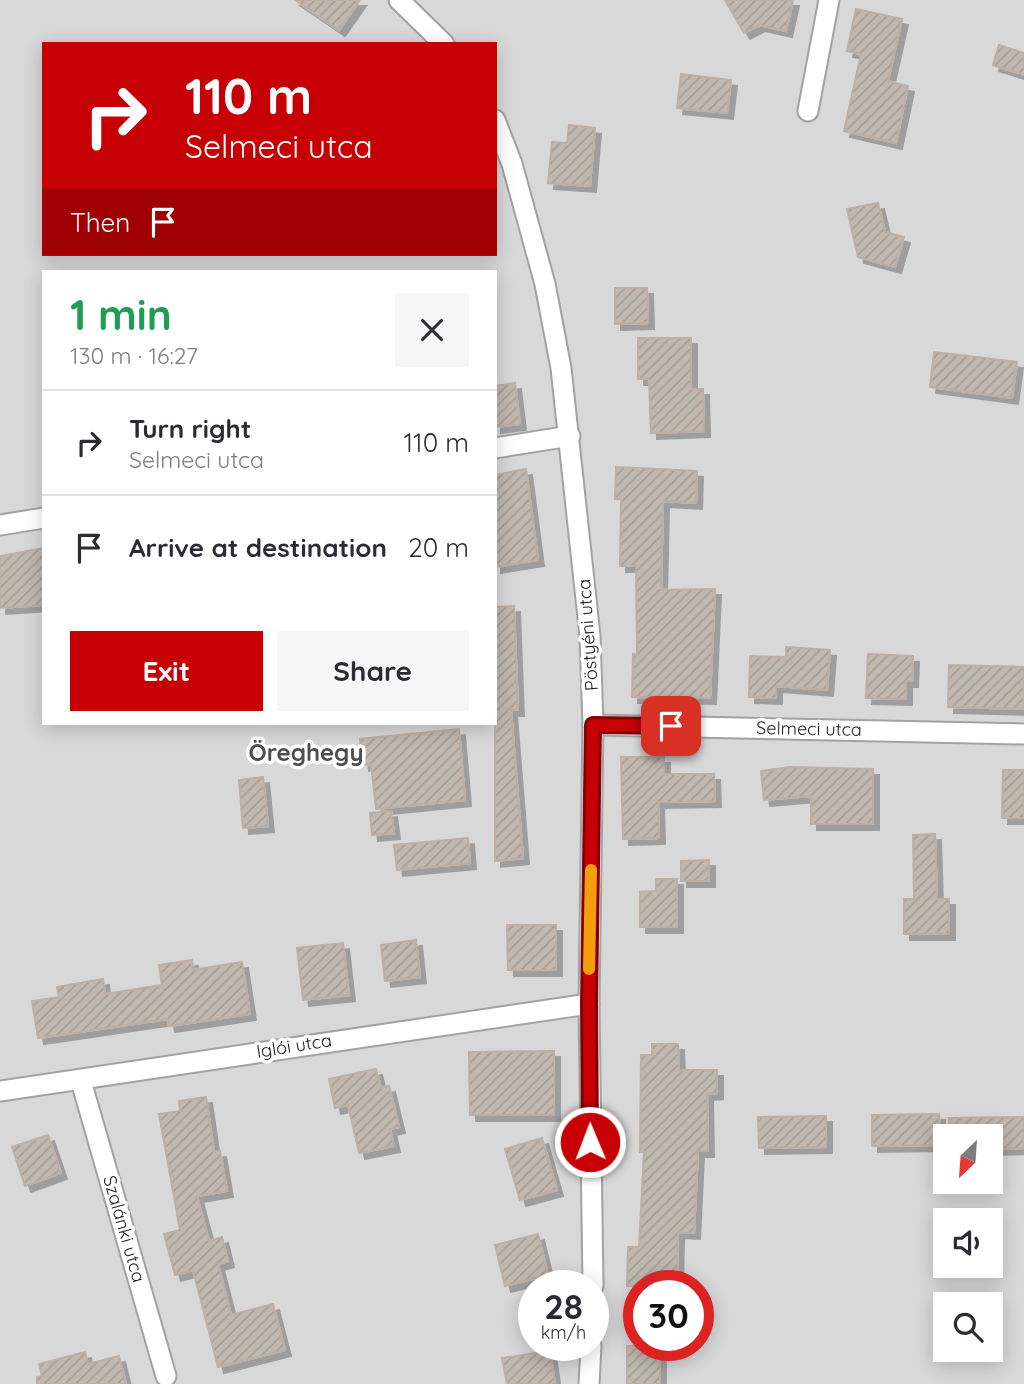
<!DOCTYPE html>
<meta charset="utf-8">
<style>
body{margin:0;font-family:Quicksand,sans-serif;background:#f7f7f7;color:#2b2b33;height:100vh;display:flex;flex-direction:column;font-size:26px;white-space:nowrap}
*{box-sizing:border-box;margin:0}
p{font-size:23px;color:#7c7c81}
.icon{flex:none;width:38px;height:38px;fill:none;stroke:currentColor;stroke-width:2;stroke-linecap:round;stroke-linejoin:round}
.map{position:relative;flex:1;overflow:hidden}
.details{position:absolute;left:42px;top:270px;width:455px;height:455px;display:flex;flex-direction:column;background:#fff;border-radius:0px;box-shadow:0 4px 18px #0003}
.details>*{flex:none}
.top-card{position:absolute;left:42px;top:42px;width:455px;height:214px;border-radius:0px;box-shadow:0 4px 18px #0003;background:#c60005;color:#fff;overflow:hidden}
.needle{width:46px;rotate:205deg}
.controls{position:absolute;left:933px;top:1124px;display:grid;gap:14px}
.controls a{display:grid;place-items:center;width:70px;height:70px;border-radius:0px;background:#fff;box-shadow:0 4px 18px #0003;font-size:35px}
.speed{position:absolute;left:518px;top:1270px;display:flex;gap:14px;font-size:35px;font-weight:700;text-align:center}
.speed>*{display:grid;place-content:center;width:91px;height:91px;border-radius:50%;background:#fff;box-shadow:0 4px 18px #0003;line-height:1}
.speed small{font-size:18px;font-weight:400}
.speed .limit{border:10px solid #d22;background:#fff;color:#111}
.pin{position:absolute;display:grid;place-items:center;width:60px;height:60px;color:#fff;margin:-30px;border-radius:14px;box-shadow:0 4px 10px #0006}
.me{position:absolute;width:77px;margin:-38px;rotate:359deg;stroke-linejoin:round;filter:drop-shadow(0 0 5px #0008)}
.turn{display:flex;align-items:center;gap:24px;height:147px;padding:0 28px;font-size:32px}
.turn .icon{width:91px;height:91px;stroke-width:2.5}
.turn b{display:block;font-size:49px;line-height:60px}
.then{display:flex;align-items:center;height:66px;padding:0 28px;background:#0003;gap:14px;font-size:26px}
.round{display:grid;place-items:center;flex:none;width:74px;height:74px;border-radius:0px;background:#f7f7f7}
.overview{display:flex;align-items:center;justify-content:space-between;height:119px;padding:0 28px}
h1{font-size:42px;font-weight:800;line-height:52px;color:#1e9e55}
.cta{display:flex;gap:14px;margin-top:auto;padding:14px 28px}
.cta a{flex:1;height:80px;border-radius:0px;background:#c60005;color:#fff;font-size:28px;font-weight:800;line-height:80px;text-align:center}
.cta a+a{background:#f7f7f7;color:#2b2b33}
ul{padding:0;list-style:none}
li{display:flex;align-items:center;gap:21px;height:105px;padding:0 28px;border-top:2px solid #e1e1e2}
li div{flex:1}
li b{display:block;font-size:26px}
li em{font-style:normal}
.map>svg:first-child{display:block}
.residential{fill:#d9d8d8;fill-rule:evenodd}
.building{fill:url(#building-hatch);stroke:#beaea3;stroke-width:2;filter:url(#shadow)}
.lines{fill:none;stroke-linecap:round;stroke-linejoin:round}
.street-casing{stroke:#a2a2a2;stroke-width:23}
.street{stroke:#fff;stroke-width:19}
.route-casing{stroke:#810003;stroke-width:18}
.route{stroke:#c60005;stroke-width:12}
.slow{stroke:#f59e0b;stroke-width:12}
.labels{text-anchor:middle;stroke-width:7;stroke-linejoin:round;paint-order:stroke}
.street-label{font-size:18px;fill:#1b1b1b;stroke:#fff}
.district-label{font-size:24px;font-weight:bold;fill:#4e4e4e;stroke:#fff}
</style>
<div class="map">
<svg width="1024" height="1384" viewBox="0 0 1024 1384">
<defs>
<pattern id="building-hatch" width="6" height="6" patternUnits="userSpaceOnUse" patternTransform="scale(1.75)"><rect width="6" height="6" fill="#c1b8b0"/><path d="M-1 1l2-2M0 6l6-6M5 7l2-2" fill="none" stroke="#a59e97"/></pattern>
<filter id="shadow"><feDropShadow dx="6" dy="6" stdDeviation="0" flood-color="#0004"/></filter>
</defs>
<rect width="100%" height="100%" fill="#ede8e0"/>
<path class="residential" d="M 0,0 L 1024,0 L 1024,1384 L 0,1384 ZM 44,44 L 495,44 L 495,254 L 44,254 ZM 44,271 L 495,271 L 495,723 L 44,723 ZM 945,1136 L 990,1136 L 990,1181 L 945,1181 ZM 945,1220 L 990,1220 L 990,1265 L 945,1265 ZM 534,1286 L 593,1286 L 593,1346 L 534,1346 ZM 639,1286 L 698,1286 L 698,1346 L 639,1346 ZM 945,1304 L 990,1304 L 990,1349 L 945,1349 Z"/>
<g class="building">
<path d="M 295,0 L 360,0 L 339,30 Z"/>
<path d="M 725,0 L 793,0 L 786,31 L 759,25 L 744,33 Z"/>
<path d="M 856,9 L 902,19 L 888,81 L 908,86 L 896,143 L 844,131 L 861,54 L 847,51 Z"/>
<path d="M 999,45 L 1024,53 L 1024,75 L 993,65 Z"/>
<path d="M 681,74 L 731,80 L 727,113 L 677,108 Z"/>
<path d="M 569,125 L 595,128 L 590,186 L 548,183 L 552,142 L 567,143 Z"/>
<path d="M 878,203 L 885,232 L 904,237 L 895,267 L 858,257 L 847,209 Z"/>
<path d="M 615,288 L 647,288 L 648,323 L 615,324 Z"/>
<path d="M 638,338 L 691,338 L 691,389 L 703,389 L 704,431 L 651,433 L 649,379 L 638,379 Z"/>
<path d="M 934,352 L 1017,362 L 1012,398 L 930,387 Z"/>
<path d="M 515,383 L 520,424 L 495,427 L 495,386 Z"/>
<path d="M 616,467 L 697,471 L 696,503 L 663,501 L 661,590 L 715,589 L 710,698 L 632,697 L 633,654 L 637,655 L 636,566 L 620,566 L 621,499 L 615,499 Z"/>
<path d="M 526,469 L 538,560 L 495,567 L 495,475 Z"/>
<path d="M 44,548 L 44,605 L 0,608 L 0,556 Z"/>
<path d="M 514,606 L 518,710 L 511,710 L 523,858 L 495,861 L 495,607 Z"/>
<path d="M 786,647 L 830,650 L 827,690 L 776,686 L 776,698 L 749,697 L 750,656 L 786,657 Z"/>
<path d="M 868,654 L 913,656 L 912,681 L 906,681 L 906,699 L 866,698 Z"/>
<path d="M 949,665 L 1024,667 L 1024,709 L 948,707 Z"/>
<path d="M 459,729 L 465,800 L 376,809 L 371,764 L 363,765 L 360,739 Z"/>
<path d="M 621,757 L 664,757 L 664,774 L 714,774 L 715,801 L 658,802 L 659,838 L 623,839 Z"/>
<path d="M 790,767 L 873,769 L 873,824 L 811,824 L 811,796 L 764,800 L 761,771 Z"/>
<path d="M 1003,770 L 1024,770 L 1024,818 L 1002,818 Z"/>
<path d="M 263,777 L 268,826 L 243,828 L 239,780 Z"/>
<path d="M 391,811 L 394,833 L 372,835 L 370,813 Z"/>
<path d="M 935,834 L 937,899 L 949,899 L 949,934 L 904,934 L 904,899 L 914,899 L 913,835 Z"/>
<path d="M 468,838 L 470,863 L 397,870 L 394,845 Z"/>
<path d="M 709,860 L 709,881 L 681,881 L 681,861 Z"/>
<path d="M 656,879 L 677,879 L 677,927 L 640,927 L 640,892 L 656,891 Z"/>
<path d="M 507,925 L 556,925 L 556,970 L 508,970 Z"/>
<path d="M 416,940 L 420,977 L 385,981 L 381,945 Z"/>
<path d="M 343,943 L 349,995 L 303,1000 L 297,948 Z"/>
<path d="M 192,960 L 193,970 L 242,962 L 250,1014 L 169,1026 L 168,1019 L 38,1038 L 32,1001 L 59,997 L 57,987 L 103,979 L 105,994 L 162,985 L 159,965 Z"/>
<path d="M 652,1044 L 678,1044 L 679,1070 L 717,1070 L 717,1093 L 707,1094 L 708,1151 L 698,1151 L 694,1233 L 678,1232 L 677,1286 L 627,1286 L 628,1247 L 639,1247 L 644,1152 L 640,1152 L 641,1055 L 652,1055 Z"/>
<path d="M 554,1051 L 554,1115 L 470,1115 L 469,1052 Z"/>
<path d="M 376,1069 L 381,1088 L 389,1086 L 399,1127 L 390,1129 L 394,1146 L 359,1153 L 348,1105 L 335,1108 L 329,1079 Z"/>
<path d="M 206,1097 L 214,1152 L 220,1151 L 227,1191 L 197,1196 L 209,1241 L 222,1237 L 228,1261 L 218,1264 L 231,1315 L 273,1304 L 285,1350 L 218,1367 L 193,1270 L 175,1275 L 164,1234 L 180,1230 L 159,1114 L 180,1111 L 179,1101 Z"/>
<path d="M 939,1114 L 940,1145 L 872,1146 L 872,1115 Z"/>
<path d="M 826,1116 L 826,1147 L 759,1148 L 758,1117 Z"/>
<path d="M 1024,1117 L 1024,1148 L 990,1149 L 990,1136 L 949,1136 L 949,1118 Z"/>
<path d="M 48,1135 L 61,1173 L 25,1186 L 12,1147 Z"/>
<path d="M 542,1138 L 557,1190 L 520,1200 L 505,1149 Z"/>
<path d="M 538,1234 L 548,1275 L 505,1286 L 495,1245 Z"/>
<rect x="627" y="1346" width="33" height="38"/>
<path d="M 550,1351 L 555,1384 L 507,1384 L 502,1358 Z"/>
<path d="M 85,1352 L 88,1364 L 119,1356 L 126,1384 L 37,1384 L 37,1377 L 42,1376 L 39,1364 Z"/>
</g>
<g class="lines">
<g class="street-casing">
<g id="street">
<path d="M 399,0 L 444,44"/>
<path d="M 808,111 L 829,0"/>
<path d="M 495,120 L 512,164 L 545,284 L 561,368 L 590,636 L 593,725 L 589,1004 L 593,1286"/>
<path d="M 495,448 L 570,436"/>
<path d="M 0,525 L 44,518"/>
<path d="M 593,725 L 1024,734"/>
<path d="M 81,1081 L 166,1376"/>
<path d="M 0,1091 L 589,1004"/>
<path d="M 589,1384 L 591,1346"/>
</g>
</g>
<use href="#street" class="street"/>
</g>
<g class="lines">
<g class="route-casing">
<path id="route" d="M 590,1142 L 589,1004 L 593,725 L 671,726"/>
</g>
<use href="#route" class="route"/>
<path class="slow" d="M 589,969 L 591,870"/>
</g>
<g class="labels">
<g class="street-label">
<text transform="translate(588 635) rotate(-94)" y="6">Pöstyéni utca</text>
<text transform="translate(809 729) rotate(1)" y="6">Selmeci utca</text>
<text transform="translate(294 1046) rotate(-9)" y="6">Iglói utca</text>
<text transform="translate(124 1229) rotate(74)" y="6">Szalánki utca</text>
</g>
<g class="district-label">
<text x="306" y="761">Öreghegy</text>
</g>
</g>
</svg>
<div class="controls">
<a><svg class="needle" viewBox="-14 -14 28 28"><path d="M0-13l5 13h-10z" fill="#e53935"/><path d="M0 13l5-13h-10z" fill="#7c7c81"/></svg></a>
<a><svg class="icon" aria-label="sound" viewBox="0 0 24 24"><path d="M4 9h4l5-4v14l-5-4H4zM17 9q2 3 0 6"/></svg></a>
<a><svg class="icon" aria-label="search" viewBox="0 0 24 24"><circle cx="10" cy="10" r="6"/><path d="M15 15l6 6"/></svg></a>
</div>
<div class="speed"><div>28<small>km/h</small></div><div class="limit">30</div></div>
<div class="pin" style="left:671px;top:726px;background:#d93025"><svg class="icon" aria-label="arrive" viewBox="0 0 24 24"><path d="M6 21V4h12l-3 4 3 4H6"/></svg></div>
<svg class="me" style="left:590px;top:1142px" viewBox="-20 -20 40 40"><circle r="17" fill="#c60005" stroke="#fff" stroke-width="3"/><path d="M0-11L8 9 0 5-8 9z" fill="#fff"/></svg>
<div class="top-card">
<div class="turn"><svg class="icon" aria-label="right" viewBox="0 0 24 24"><path d="M7 20v-9h11M14 6l5 5-5 5"/></svg><div><b>110 m</b>Selmeci utca</div></div>
<div class="then">Then<svg class="icon" aria-label="arrive" viewBox="0 0 24 24"><path d="M6 21V4h12l-3 4 3 4H6"/></svg></div>
</div>
<section class="details">
<div class="overview"><div><h1>1 min</h1><p>130 m · 16:27</p></div><a class="round"><svg class="icon" aria-label="close" viewBox="0 0 24 24"><path d="M6 6l12 12M18 6L6 18"/></svg></a></div>
<ul>
<li><svg class="icon" aria-label="right" viewBox="0 0 24 24"><path d="M7 20v-9h11M14 6l5 5-5 5"/></svg><div><b>Turn right</b><p>Selmeci utca</p></div><em>110 m</em></li>
<li><svg class="icon" aria-label="arrive" viewBox="0 0 24 24"><path d="M6 21V4h12l-3 4 3 4H6"/></svg><div><b>Arrive at destination</b></div><em>20 m</em></li>
</ul>
<div class="cta"><a>Exit</a><a>Share</a></div>
</section>
</div>
